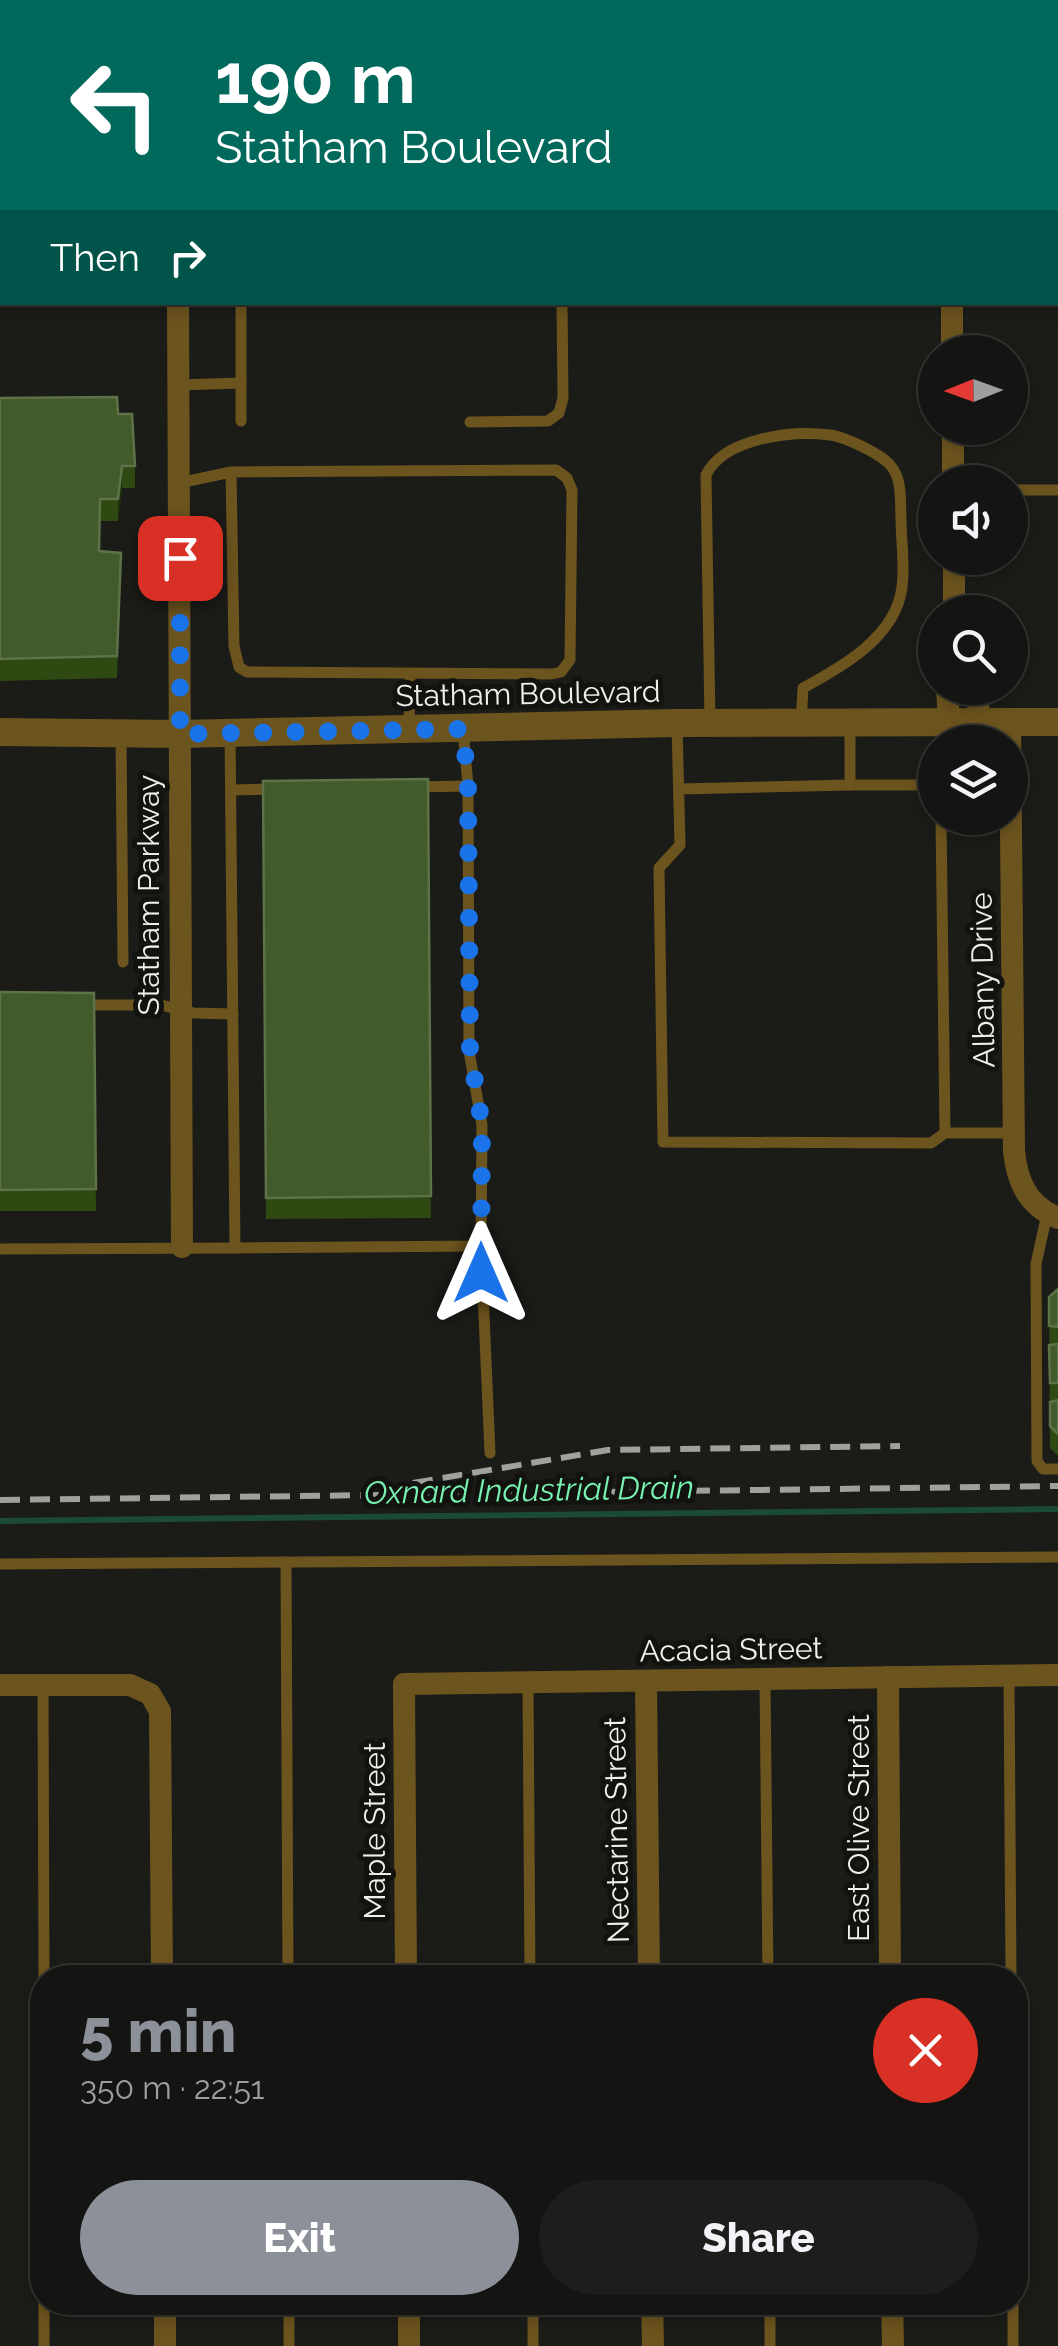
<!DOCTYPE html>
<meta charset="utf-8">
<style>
body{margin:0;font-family:Raleway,sans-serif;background:#1d1d1b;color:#f1f3f6;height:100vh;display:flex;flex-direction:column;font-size:38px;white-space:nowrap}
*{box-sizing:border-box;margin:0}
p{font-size:32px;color:#9d9e9f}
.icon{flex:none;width:55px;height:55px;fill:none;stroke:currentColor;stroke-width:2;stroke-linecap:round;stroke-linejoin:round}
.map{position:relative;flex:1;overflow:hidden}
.side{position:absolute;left:30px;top:1965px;width:998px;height:350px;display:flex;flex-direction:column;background:#141412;border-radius:40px;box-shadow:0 5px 15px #0003,0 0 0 2px #333332}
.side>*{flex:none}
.top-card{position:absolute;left:0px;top:0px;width:1060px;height:305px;box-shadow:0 5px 15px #0003,0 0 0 2px #333332;background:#00695c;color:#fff;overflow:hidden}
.needle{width:65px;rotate:269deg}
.buttons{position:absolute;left:918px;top:335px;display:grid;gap:20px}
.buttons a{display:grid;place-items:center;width:110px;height:110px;border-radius:50%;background:#141412;box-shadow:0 5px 15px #0003,0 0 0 2px #333332;font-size:50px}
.pin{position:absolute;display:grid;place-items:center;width:85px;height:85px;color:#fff;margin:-42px;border-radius:20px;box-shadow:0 5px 15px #0006}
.me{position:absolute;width:110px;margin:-55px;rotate:0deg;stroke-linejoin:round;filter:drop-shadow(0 0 8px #0008)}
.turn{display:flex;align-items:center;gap:35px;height:210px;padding:0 50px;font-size:45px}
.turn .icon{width:130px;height:130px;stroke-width:2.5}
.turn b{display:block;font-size:70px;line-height:85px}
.then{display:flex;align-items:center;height:95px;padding:0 50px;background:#0003;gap:20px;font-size:38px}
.round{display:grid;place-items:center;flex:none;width:105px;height:105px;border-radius:52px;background:#1d1d1b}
.head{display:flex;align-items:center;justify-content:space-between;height:170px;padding:0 50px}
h1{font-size:60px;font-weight:800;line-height:75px;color:#8c9099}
.primary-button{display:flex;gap:20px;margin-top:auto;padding:20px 50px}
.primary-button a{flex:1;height:115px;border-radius:60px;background:#8c9099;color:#fff;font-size:40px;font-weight:800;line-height:115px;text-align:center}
.primary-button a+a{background:#1d1d1b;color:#f1f3f6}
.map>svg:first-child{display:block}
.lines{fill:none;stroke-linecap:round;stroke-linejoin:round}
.stream{stroke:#1b4b32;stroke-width:6}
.service{stroke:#6c541e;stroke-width:11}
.minor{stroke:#6c541e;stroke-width:22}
.tertiary{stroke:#6c541e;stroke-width:28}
.rail{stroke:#a0a09d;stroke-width:6;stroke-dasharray:20 10;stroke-linecap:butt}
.wall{fill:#2e4912}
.shaded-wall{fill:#1d2f0b}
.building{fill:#425b2a;stroke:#5d7248;stroke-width:2.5}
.route{stroke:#1a73e8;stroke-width:18;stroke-dasharray:0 32.4}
.labels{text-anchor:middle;stroke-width:10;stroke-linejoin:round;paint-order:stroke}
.street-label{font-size:30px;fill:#efefed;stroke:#12120f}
.water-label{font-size:32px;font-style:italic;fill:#78f2b1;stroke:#12120f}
</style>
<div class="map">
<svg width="1058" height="2346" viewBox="0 0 1058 2346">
<rect width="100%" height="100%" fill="#1b1b18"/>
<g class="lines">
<path class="stream" d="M 0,1521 L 1058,1509"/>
<g class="service">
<path d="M 142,0 L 142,2"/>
<path d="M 671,0 L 671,2"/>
<path d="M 831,0 L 833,2"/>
<path d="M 90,2 L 92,0"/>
<path d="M 0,189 L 2,189"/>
<path d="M 241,302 L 241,421"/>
<path d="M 178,385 L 241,383"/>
<path d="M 470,422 L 548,421 L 559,413 L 563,398 L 562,302"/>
<path d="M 179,483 L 231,472 L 556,470 L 567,478 L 572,490 L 570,660 L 561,672 L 552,674 L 247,672 L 239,667 L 234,646 L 231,472"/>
<path d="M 1010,490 L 1058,490"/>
<path d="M 710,722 L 706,475 C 724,438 792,430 830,435 C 845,437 874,451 886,461 C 903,474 900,499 901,518 C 901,540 905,566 902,587 C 896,637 842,667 803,688 L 801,722"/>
<path d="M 677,725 L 680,845 L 659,868 L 663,1142 L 931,1143 L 945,1133 L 1014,1133"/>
<path d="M 409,730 L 410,674"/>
<path d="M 230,732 L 235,1248 L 481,1246 L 482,1125 L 469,1051 L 468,786 L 463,729"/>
<path d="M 121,733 L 123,962"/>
<path d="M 850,785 L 935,785"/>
<path d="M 412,787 L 468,786"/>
<path d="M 680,789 L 850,785 L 850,725"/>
<path d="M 231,790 L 274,789"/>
<path d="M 941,818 L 945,1133"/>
<path d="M 83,1005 L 161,1005 L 194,1013 L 233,1014"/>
<path d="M 1047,1214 L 1036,1264 L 1037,1461 L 1043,1469 L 1058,1469"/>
<path d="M 481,1246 L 490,1453"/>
<path d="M 0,1249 L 235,1248"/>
<path d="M 286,1562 L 288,1978"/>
<path d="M 0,1564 L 1058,1557"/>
<path d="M 1009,1675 L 1011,1978"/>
<path d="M 765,1679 L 768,1978"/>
<path d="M 528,1683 L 530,1978"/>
<path d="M 43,1684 L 44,1978"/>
<path d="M 44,2302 L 44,2346"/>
<path d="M 289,2302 L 289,2346"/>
<path d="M 533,2302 L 533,2346"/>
<path d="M 770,2302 L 770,2346"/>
<path d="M 1013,2302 L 1013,2346"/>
</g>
<g class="minor">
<path d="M 178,302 L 182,1247"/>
<path d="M 952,302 L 952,352"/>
<path d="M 953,428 L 953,482"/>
<path d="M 954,558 L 954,612"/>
<path d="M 947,688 L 949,721"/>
<path d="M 976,688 L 980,721"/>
<path d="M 1010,722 L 1014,1151 C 1017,1182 1028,1206 1058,1218"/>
<path d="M 888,1677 L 890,1978"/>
<path d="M 646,1681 L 649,1978"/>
<path d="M 0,1685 L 130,1685 L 150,1694 L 160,1711 L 162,1978"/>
<path d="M 406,1978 L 404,1684 L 1058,1675"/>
<path d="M 165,2302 L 165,2346"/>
<path d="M 409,2302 L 409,2346"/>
<path d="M 652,2302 L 653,2346"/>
<path d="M 892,2302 L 893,2346"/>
</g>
<path class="tertiary" d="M 0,732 L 180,734 L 677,723 L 1058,722"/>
<g class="rail">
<path d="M 413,1483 L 608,1450 L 900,1446"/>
<path d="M 0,1500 L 1058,1486"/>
</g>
</g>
<g class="wall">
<path d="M 0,398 L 118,414 L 135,466 L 135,488 L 122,488 L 118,521 L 100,521 L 100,551 L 121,575 L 117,678 L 0,681 Z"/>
<path d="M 428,779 L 431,1218 L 266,1219 L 263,781 Z"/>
<path d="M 0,992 L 94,993 L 96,1211 L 0,1211 Z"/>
<path d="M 1058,1289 L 1058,1456 L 1050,1448 L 1049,1297 Z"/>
</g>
<path class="shaded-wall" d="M 122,466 L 122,488 L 118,521 L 118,499 Z"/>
<g class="building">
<path d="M 117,397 L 118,414 L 132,414 L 135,466 L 122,466 L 118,499 L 100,499 L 99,551 L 121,553 L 117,656 L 0,659 L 0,398 Z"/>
<path d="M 428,779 L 431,1196 L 266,1198 L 263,781 Z"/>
<path d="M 0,992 L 94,993 L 96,1189 L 0,1190 Z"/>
<path d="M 1058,1289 L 1058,1327 L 1049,1326 L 1049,1297 Z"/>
<path d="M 1058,1344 L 1058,1383 L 1050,1383 L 1049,1345 Z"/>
<path d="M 1058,1400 L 1058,1434 L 1050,1426 L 1050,1402 Z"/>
</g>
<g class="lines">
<path class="route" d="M 180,558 L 180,734 L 463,729 L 468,786 L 470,1050 L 482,1125 L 481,1273"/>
</g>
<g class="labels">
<g class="street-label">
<text transform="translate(528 694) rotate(-1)" y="10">Statham Boulevard</text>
<text transform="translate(149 895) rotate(-90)" y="10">Statham Parkway</text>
<text transform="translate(983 980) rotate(-91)" y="10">Albany Drive</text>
<text transform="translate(731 1650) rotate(-1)" y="10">Acacia Street</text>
<text transform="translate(859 1828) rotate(-90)" y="10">East Olive Street</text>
<text transform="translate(617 1830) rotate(-91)" y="10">Nectarine Street</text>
<text transform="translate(375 1831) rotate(-90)" y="10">Maple Street</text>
</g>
<g class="water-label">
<text transform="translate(529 1490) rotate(-1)" y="11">Oxnard Industrial Drain</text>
</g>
</g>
</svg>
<div class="buttons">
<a><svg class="needle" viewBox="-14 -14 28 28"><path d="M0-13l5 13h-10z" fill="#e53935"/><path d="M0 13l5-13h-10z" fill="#9d9e9f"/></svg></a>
<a><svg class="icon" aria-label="sound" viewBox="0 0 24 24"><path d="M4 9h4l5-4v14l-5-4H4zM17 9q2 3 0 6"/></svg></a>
<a><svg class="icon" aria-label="search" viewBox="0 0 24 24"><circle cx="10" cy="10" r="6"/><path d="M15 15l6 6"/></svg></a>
<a><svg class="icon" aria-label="layers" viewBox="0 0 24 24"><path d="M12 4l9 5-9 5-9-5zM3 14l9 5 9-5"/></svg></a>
</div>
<div class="pin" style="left:180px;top:558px;background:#d93025"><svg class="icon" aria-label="arrive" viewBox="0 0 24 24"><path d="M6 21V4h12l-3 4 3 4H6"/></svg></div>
<svg class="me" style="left:481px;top:1273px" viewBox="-20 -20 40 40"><path d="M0-17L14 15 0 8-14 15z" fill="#1a73e8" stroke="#fff" stroke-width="4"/></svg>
<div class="top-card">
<div class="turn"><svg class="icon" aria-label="left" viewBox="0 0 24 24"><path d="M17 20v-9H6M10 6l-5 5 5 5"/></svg><div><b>190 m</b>Statham Boulevard</div></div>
<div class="then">Then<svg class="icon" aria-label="right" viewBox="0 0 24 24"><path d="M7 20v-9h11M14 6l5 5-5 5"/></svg></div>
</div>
<section class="side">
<div class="head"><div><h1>5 min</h1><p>350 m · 22:51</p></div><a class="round" style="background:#d93025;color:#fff"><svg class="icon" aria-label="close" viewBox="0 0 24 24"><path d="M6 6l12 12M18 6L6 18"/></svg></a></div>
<div class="primary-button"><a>Exit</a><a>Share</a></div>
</section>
</div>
